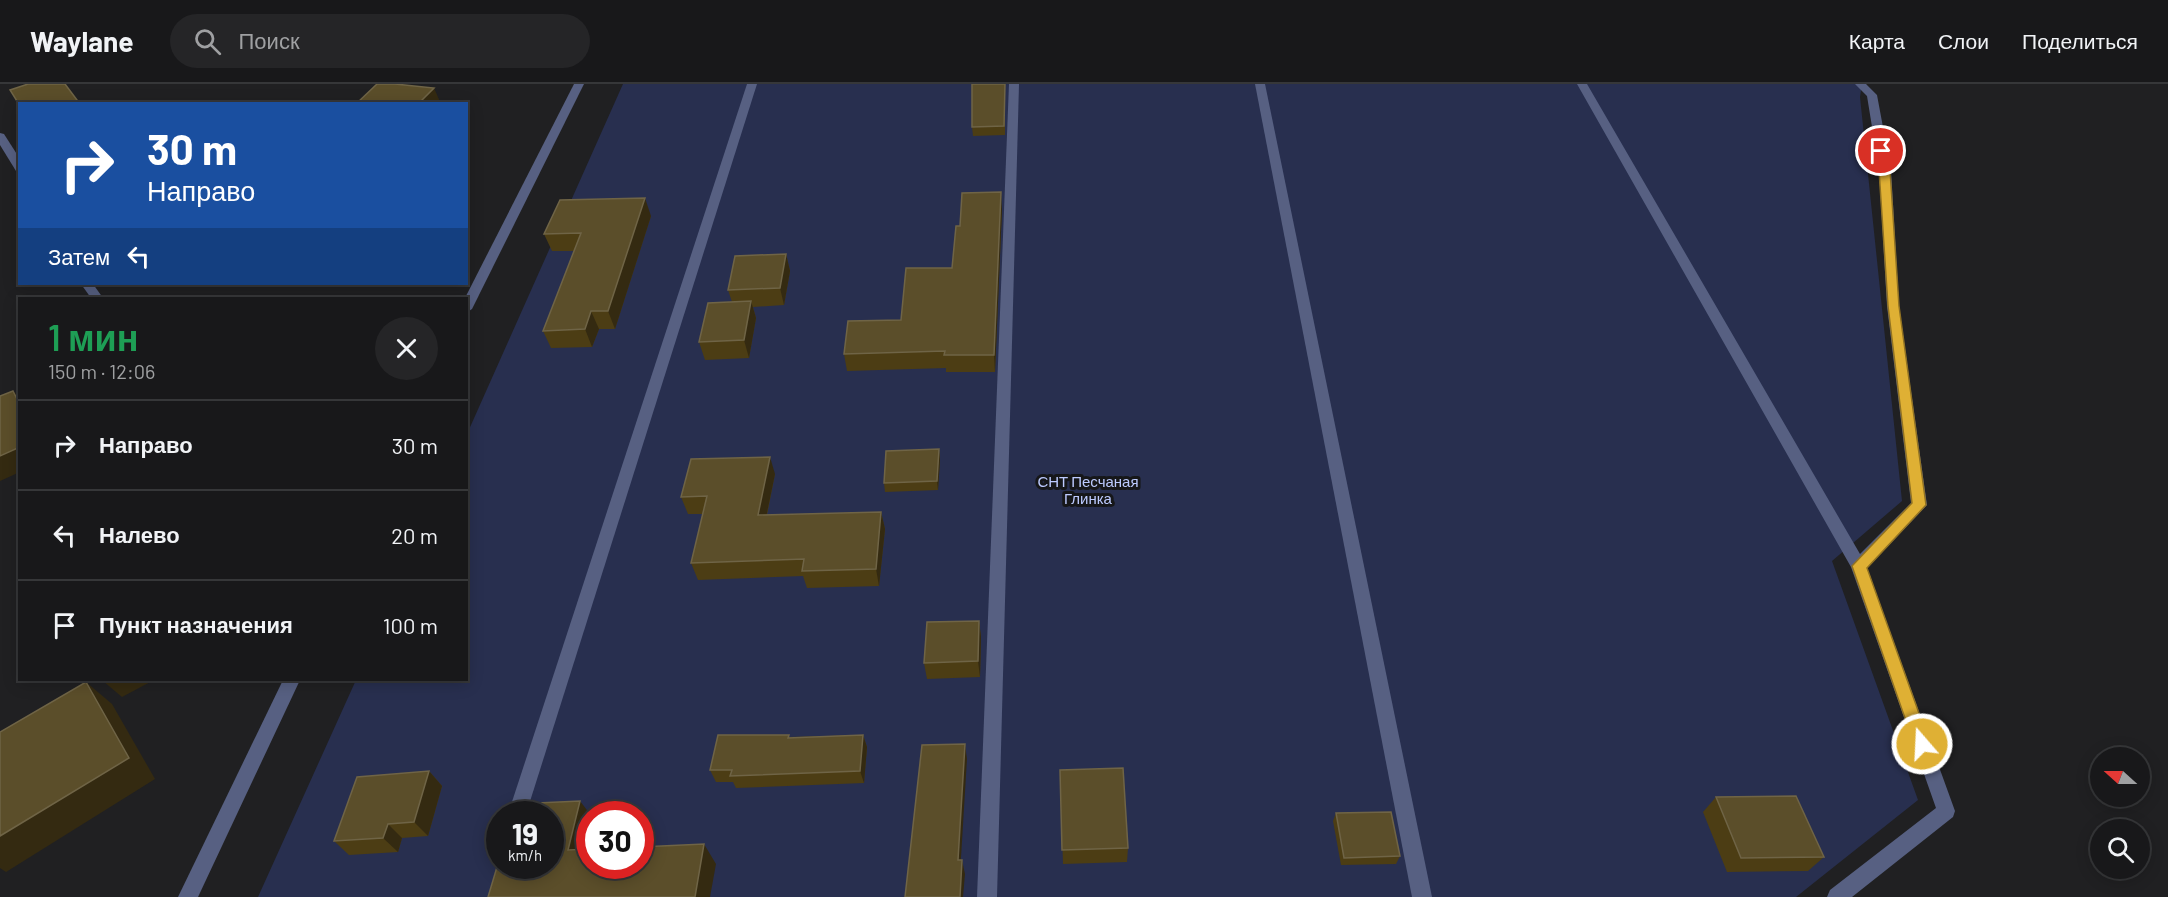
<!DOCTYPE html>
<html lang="ru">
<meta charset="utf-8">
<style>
body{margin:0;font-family:Barlow,sans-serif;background:#252527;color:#f1f3f6;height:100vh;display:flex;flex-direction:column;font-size:22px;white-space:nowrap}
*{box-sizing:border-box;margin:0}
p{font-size:20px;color:#9fa0a2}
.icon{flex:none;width:33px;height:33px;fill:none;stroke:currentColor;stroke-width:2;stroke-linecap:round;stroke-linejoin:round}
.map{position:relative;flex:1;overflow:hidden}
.panel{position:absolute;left:18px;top:213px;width:450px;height:384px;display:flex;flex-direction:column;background:#18181a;border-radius:0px;box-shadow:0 3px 15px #0003,0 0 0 2px #363739}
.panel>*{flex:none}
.top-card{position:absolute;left:18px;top:18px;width:450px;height:183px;border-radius:0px;box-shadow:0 3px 15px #0003,0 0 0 2px #363739;background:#1a4fa0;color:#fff;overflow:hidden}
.needle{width:39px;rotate:291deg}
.tools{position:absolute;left:2090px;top:663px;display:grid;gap:12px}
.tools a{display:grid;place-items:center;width:60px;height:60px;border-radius:50%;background:#18181a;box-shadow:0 3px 15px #0003,0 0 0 2px #363739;font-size:30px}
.speed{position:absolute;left:486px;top:717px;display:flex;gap:12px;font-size:30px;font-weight:700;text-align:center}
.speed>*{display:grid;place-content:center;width:78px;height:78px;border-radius:50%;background:#18181a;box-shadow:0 3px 15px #0003,0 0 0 2px #363739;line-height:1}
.speed small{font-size:15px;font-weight:400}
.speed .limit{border:9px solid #d22;background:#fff;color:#111}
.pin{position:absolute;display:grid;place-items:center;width:51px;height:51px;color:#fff;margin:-26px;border:3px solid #fff;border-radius:50%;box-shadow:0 2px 6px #0007}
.me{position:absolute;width:66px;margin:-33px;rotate:341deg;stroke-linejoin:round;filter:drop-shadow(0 0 4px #0008)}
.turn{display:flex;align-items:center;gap:21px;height:126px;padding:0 30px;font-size:27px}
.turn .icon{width:78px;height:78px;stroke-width:2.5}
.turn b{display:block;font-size:42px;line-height:51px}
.then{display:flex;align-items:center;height:57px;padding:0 30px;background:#0003;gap:12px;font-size:22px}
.round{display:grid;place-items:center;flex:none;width:63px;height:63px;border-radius:32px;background:#252527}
.overview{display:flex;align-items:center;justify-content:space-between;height:102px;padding:0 30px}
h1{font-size:36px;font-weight:600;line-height:45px;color:#1e9e55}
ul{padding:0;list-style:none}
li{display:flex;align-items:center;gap:18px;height:90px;padding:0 30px;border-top:2px solid #363739}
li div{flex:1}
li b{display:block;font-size:22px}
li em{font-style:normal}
header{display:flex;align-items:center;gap:36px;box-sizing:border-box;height:84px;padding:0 30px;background:#18181a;border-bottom:2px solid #363739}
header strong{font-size:28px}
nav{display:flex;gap:33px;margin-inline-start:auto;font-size:21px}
.search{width:420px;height:54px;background:#252527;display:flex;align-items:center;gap:15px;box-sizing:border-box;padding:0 21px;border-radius:33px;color:#9fa0a2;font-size:22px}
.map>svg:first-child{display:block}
.green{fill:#282f4f;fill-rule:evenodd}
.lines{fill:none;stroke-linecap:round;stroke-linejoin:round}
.minor{fill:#576082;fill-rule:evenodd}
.wall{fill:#4c3d14}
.shaded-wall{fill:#342a11}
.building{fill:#5b4e2a;stroke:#6f6446;stroke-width:1.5}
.route{fill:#dfb034;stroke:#917222;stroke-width:1.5}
.labels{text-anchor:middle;stroke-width:6;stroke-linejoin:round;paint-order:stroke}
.park-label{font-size:15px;fill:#bdcbff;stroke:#161719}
</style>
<header>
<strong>Waylane</strong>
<div class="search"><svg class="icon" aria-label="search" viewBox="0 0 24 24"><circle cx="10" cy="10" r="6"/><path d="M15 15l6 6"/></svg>Поиск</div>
<nav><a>Карта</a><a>Слои</a><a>Поделиться</a></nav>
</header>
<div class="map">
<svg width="2168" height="813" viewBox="0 0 2168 813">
<rect width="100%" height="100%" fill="#202022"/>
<path class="green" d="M 623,0 L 1862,0 L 1860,13 L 1902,417 L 1832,477 L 1918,716 L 1796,813 L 258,813 L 356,596 L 466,596 L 467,350 ZM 500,730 L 550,730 L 550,782 L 500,782 ZM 590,730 L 640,730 L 640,782 L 590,782 Z"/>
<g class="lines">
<g class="minor">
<path d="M 574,0 L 584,0 L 472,225 L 466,229 L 465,214 Z"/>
<path d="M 747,0 L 757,0 L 526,730 L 508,730 Z"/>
<path d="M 1009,0 L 1019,0 L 997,813 L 977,813 Z"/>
<path d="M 1255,0 L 1265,0 L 1432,813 L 1412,813 Z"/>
<path d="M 1577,0 L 1587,0 L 1860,470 L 1911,419 L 1887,222 L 1879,86 L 1867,12 L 1855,0 L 1866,0 L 1877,11 L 1891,86 L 1899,222 L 1927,421 L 1867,484 L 1955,727 L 1953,733 L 1852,813 L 1827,813 L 1830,806 L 1936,724 L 1851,483 Z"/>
<path d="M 0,49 L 4,50 L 20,75 L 20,88 L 16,87 L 0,61 Z"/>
<path d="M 81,200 L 93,200 L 103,214 L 91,214 Z"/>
<path d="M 283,596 L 300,596 L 198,813 L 178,813 Z"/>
</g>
</g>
<g class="wall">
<path d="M 1005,0 L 1005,51 L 973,52 L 972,43 Z"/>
<path d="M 1002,125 L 995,288 L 946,288 L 946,284 L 847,287 L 844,270 L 901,236 L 952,184 L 960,142 Z"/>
<path d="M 651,132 L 615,245 L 599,245 L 592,263 L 551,264 L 543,247 L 574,167 L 552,167 L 544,150 Z"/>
<path d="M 786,170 L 790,187 L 784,221 L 753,223 L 756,234 L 749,274 L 705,276 L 699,258 L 732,218 L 728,206 Z"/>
<path d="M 939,365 L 940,375 L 938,406 L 885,408 L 884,399 Z"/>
<path d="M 775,390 L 767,431 L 881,428 L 885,445 L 879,502 L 807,504 L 803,492 L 698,496 L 691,479 L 703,430 L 688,430 L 681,413 Z"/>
<path d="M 979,537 L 981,553 L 980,593 L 927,595 L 924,579 Z"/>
<path d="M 789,651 L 789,653 L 863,651 L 867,663 L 864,699 L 736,704 L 733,698 L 716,698 L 710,686 Z"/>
<path d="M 1060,686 L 1128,764 L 1127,778 L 1063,780 Z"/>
<path d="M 429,687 L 442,702 L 428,752 L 402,754 L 398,768 L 349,771 L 334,757 Z"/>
<path d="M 1716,713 L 1824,773 L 1808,787 L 1727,788 L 1703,728 Z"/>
<path d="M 1336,729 L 1400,772 L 1396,780 L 1341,781 L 1333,737 Z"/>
</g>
<g class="shaded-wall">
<path d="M 434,4 L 441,20 L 418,20 Z"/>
<path d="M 1001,108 L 1002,125 L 995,288 L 994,271 Z"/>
<path d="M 645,114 L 651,132 L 615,245 L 608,227 Z"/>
<path d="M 786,170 L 790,187 L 784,221 L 780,204 Z"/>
<path d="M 751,217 L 756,234 L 749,274 L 744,256 Z"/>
<path d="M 591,227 L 599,245 L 592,263 L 585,245 Z"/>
<path d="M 13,307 L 20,314 L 20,321 Z"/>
<path d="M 20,363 L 20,388 L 0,397 L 0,372 Z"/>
<path d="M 939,365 L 940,375 L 938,406 L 937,397 Z"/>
<path d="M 770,373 L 775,390 L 763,448 L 758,431 Z"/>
<path d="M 881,428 L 885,445 L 879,502 L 876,485 Z"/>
<path d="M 979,537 L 981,553 L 980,593 L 978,577 Z"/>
<path d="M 107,596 L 154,596 L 122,613 L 103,597 Z"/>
<path d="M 86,598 L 112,620 L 155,695 L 6,788 L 0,784 L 0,752 Z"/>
<path d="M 863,651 L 867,663 L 864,699 L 860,687 Z"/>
<path d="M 965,660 L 967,675 L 960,790 L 958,776 Z"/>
<path d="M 429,687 L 442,702 L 428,752 L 414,738 Z"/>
<path d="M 580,717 L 590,730 L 590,759 L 583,785 L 568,766 Z"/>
<path d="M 388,740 L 402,754 L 398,768 L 383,754 Z"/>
<path d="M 704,760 L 716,780 L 710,813 L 695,813 Z"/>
<path d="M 962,776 L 965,790 L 963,813 L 960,813 Z"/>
</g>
<g class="building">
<path d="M 28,0 L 65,0 L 80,20 L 20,20 L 20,22 L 10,6 Z"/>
<path d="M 377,0 L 395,0 L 434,4 L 418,20 L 356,20 Z"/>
<path d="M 972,0 L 1005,0 L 1004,42 L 972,43 Z"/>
<path d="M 1001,108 L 994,271 L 944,271 L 945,267 L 844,270 L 848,237 L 901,236 L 906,184 L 952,184 L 956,142 L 960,142 L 962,109 Z"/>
<path d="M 645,114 L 608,227 L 591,227 L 585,245 L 543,247 L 581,149 L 544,150 L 560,116 Z"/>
<path d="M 786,170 L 780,204 L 728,206 L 735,172 Z"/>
<path d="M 751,217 L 744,256 L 699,258 L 708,219 Z"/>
<path d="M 13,307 L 20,321 L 20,363 L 0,372 L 0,312 Z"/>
<path d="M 939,365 L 937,397 L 884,399 L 886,367 Z"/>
<path d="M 770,373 L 758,431 L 881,428 L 876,485 L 802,487 L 804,475 L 691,479 L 707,412 L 681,413 L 691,375 Z"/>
<path d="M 979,537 L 978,577 L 924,579 L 927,538 Z"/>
<path d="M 86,598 L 129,674 L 0,752 L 0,648 Z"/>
<path d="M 718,651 L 789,651 L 788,654 L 863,651 L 860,687 L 730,692 L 732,686 L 710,686 Z"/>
<path d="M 965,660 L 958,776 L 962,776 L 960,813 L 905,813 L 922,661 Z"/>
<path d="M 1123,684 L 1128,764 L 1062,766 L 1060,686 Z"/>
<path d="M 429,687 L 414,738 L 388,740 L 383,754 L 334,757 L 357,693 Z"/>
<path d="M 1796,712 L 1824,773 L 1741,774 L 1716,713 Z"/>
<path d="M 580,717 L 568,766 L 590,765 L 590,782 L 640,782 L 640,763 L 704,760 L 695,813 L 488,813 L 500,773 L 500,782 L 550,782 L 550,730 L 512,730 L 515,720 Z"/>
<path d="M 1391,728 L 1400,772 L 1344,774 L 1336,729 Z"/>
</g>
<path class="route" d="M 1881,64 L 1886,67 L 1890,86 L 1899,222 L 1926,421 L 1867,484 L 1930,660 L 1928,665 L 1922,668 L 1916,665 L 1914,660 L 1852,482 L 1912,419 L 1888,222 L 1879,86 L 1876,67 Z"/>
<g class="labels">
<g class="park-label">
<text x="1088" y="403">СНТ Песчаная<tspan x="1088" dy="17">Глинка</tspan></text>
</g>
</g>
</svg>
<div class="tools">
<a><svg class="needle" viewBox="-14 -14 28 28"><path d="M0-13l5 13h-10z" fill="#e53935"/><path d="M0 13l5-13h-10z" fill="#9fa0a2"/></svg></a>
<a><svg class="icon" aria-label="search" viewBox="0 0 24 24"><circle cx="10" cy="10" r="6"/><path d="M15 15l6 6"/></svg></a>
</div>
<div class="speed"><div>19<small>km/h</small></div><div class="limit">30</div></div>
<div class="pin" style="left:1881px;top:67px;background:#d93025"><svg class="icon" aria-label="arrive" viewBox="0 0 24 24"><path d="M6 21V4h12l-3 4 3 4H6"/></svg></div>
<svg class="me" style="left:1922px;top:660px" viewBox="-20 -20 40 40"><circle r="17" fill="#dfb034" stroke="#fff" stroke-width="3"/><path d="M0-11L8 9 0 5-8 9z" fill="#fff"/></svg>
<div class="top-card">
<div class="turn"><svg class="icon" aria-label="right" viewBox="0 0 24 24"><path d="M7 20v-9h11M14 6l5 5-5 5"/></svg><div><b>30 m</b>Направо</div></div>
<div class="then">Затем<svg class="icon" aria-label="left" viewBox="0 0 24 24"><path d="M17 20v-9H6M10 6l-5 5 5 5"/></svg></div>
</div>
<section class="panel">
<div class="overview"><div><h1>1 мин</h1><p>150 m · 12:06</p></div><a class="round"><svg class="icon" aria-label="close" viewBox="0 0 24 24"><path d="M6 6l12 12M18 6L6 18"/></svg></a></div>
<ul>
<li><svg class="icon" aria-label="right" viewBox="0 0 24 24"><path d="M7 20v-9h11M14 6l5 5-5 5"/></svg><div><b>Направо</b></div><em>30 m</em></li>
<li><svg class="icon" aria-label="left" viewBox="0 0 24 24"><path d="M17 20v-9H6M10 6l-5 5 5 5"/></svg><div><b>Налево</b></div><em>20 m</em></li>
<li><svg class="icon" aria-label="arrive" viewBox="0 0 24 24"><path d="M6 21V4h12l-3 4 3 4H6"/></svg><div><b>Пункт назначения</b></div><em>100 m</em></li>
</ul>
</section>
</div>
